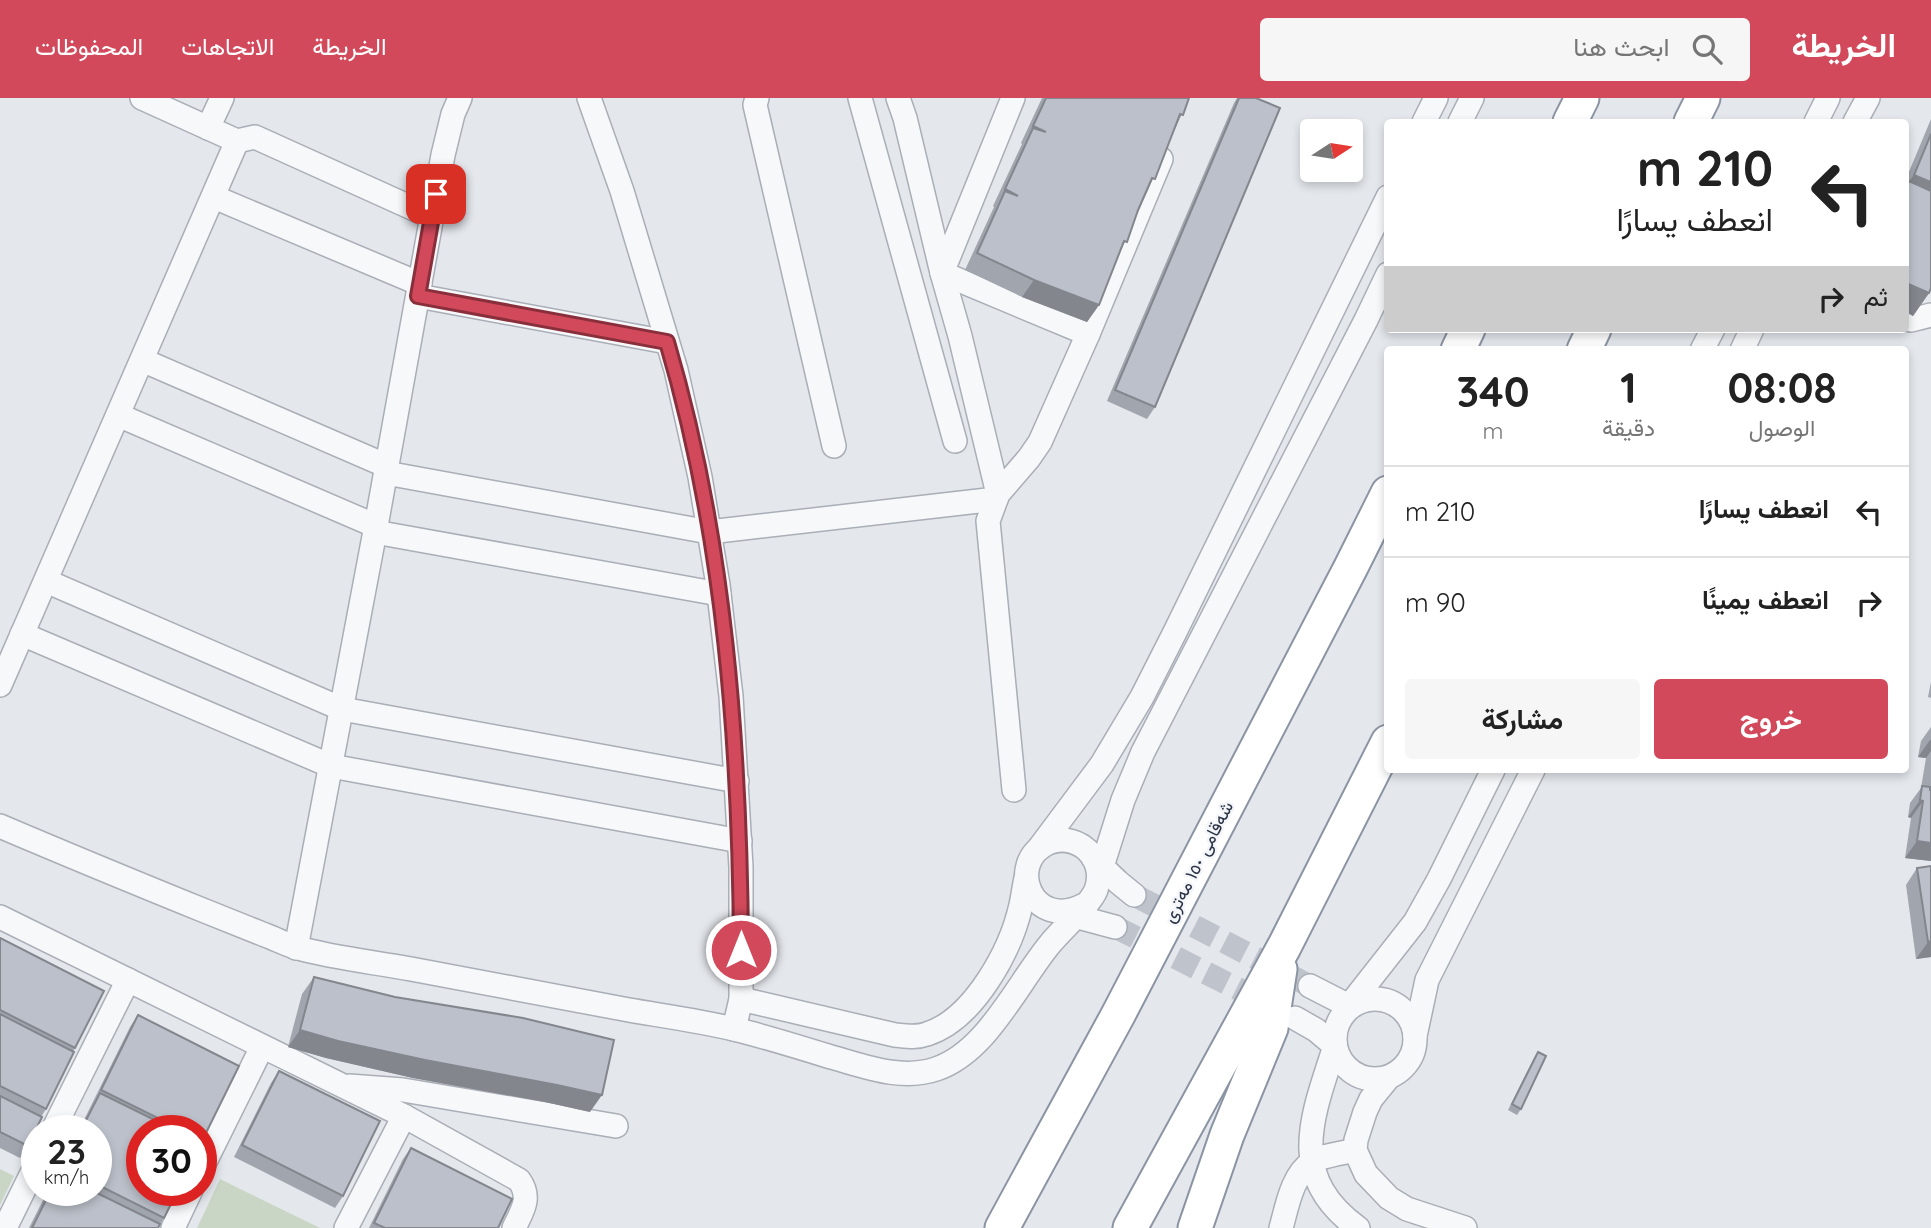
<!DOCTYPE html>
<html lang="ar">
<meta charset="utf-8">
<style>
body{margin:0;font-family:Quicksand,Vazirmatn,sans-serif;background:#f6f6f6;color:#222;direction:rtl;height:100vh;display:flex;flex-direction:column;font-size:26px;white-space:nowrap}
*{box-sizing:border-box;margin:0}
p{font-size:23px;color:#767676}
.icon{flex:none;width:38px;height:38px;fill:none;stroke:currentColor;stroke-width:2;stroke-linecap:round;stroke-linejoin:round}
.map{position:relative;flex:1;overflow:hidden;direction:ltr}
.sheet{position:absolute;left:1384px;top:248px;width:525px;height:427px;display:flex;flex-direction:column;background:#fff;border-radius:7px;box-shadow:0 4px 10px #0003;direction:rtl}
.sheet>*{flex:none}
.hud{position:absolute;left:1384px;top:21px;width:525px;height:214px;border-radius:7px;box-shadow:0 4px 10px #0003;direction:rtl;background:#fff;color:#222;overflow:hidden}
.needle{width:46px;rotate:78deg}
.buttons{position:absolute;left:1300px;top:21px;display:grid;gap:14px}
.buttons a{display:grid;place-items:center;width:63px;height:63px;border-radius:7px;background:#fff;box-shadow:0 4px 10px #0003;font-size:35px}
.speed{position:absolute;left:21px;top:1017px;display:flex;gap:14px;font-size:35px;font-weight:700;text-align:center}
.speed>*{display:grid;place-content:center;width:91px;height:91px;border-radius:50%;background:#fff;box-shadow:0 4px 10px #0003;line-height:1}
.speed small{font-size:18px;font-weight:400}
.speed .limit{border:10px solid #d22;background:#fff;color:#111}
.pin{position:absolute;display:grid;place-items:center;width:60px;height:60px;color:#fff;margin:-30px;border-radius:14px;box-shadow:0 4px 10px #0006}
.me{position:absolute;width:77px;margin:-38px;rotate:0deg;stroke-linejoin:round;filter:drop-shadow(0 0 5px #0008)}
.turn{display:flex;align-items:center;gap:24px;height:147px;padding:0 21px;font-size:32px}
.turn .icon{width:91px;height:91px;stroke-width:2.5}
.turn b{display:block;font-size:49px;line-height:60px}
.then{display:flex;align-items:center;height:66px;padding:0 21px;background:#0003;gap:14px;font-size:26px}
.eta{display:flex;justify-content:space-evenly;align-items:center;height:119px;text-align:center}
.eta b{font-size:42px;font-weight:700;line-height:49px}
.button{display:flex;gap:14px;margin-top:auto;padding:14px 21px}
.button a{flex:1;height:80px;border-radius:7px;background:#d1495b;color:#fff;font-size:28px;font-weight:700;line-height:80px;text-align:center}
.button a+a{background:#f6f6f6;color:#222}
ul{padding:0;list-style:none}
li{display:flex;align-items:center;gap:21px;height:91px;padding:0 21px;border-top:2px solid #e0e0e0}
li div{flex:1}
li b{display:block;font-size:26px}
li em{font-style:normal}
header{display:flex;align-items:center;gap:42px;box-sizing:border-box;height:98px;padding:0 35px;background:#d1495b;color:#fff}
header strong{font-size:33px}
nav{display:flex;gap:38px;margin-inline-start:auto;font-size:24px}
.search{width:490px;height:63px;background:#f6f6f6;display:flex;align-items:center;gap:18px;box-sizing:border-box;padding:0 24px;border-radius:7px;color:#767676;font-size:26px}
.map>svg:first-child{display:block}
.green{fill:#c9d6c5}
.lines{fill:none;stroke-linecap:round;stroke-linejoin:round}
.minor-tunnel{stroke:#bfc3cb;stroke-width:23;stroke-dasharray:23 11;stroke-linecap:butt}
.minor-casing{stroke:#a9aeb7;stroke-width:26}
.highway-casing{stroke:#8b94a3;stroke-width:37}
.minor{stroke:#f7f8fa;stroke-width:23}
.highway{stroke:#fff;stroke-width:33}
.wall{fill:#a1a5ae}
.shaded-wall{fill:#83868d}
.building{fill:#bbc0ca;stroke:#83868d;stroke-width:2}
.route-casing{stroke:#882f3b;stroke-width:18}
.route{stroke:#d1495b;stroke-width:12}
.labels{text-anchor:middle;stroke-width:5;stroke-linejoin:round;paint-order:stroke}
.street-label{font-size:18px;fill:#2b3445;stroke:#f4f6f9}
</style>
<header>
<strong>الخريطة</strong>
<div class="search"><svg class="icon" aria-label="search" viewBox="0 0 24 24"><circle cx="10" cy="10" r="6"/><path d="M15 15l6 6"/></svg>ابحث هنا</div>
<nav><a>الخريطة</a><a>الاتجاهات</a><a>المحفوظات</a></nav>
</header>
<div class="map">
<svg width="1931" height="1130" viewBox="0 0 1931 1130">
<rect width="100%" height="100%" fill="#e4e7ec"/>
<g class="green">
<path d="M 0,1071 L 14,1078 L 0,1107 Z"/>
<path d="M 220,1081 L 320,1130 L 197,1130 Z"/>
</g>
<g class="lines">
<g class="minor-tunnel">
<path d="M 1134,797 L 1310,888"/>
<path d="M 1115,829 L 1268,906"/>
</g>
<g class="minor-casing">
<g id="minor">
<path d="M 142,0 L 237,43 L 255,39 L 432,119"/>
<path d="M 589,0 L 622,93 L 676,272 L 700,379 L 718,487 L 731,598 L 741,769 L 741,901 L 734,931"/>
<path d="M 757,0 L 755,7 L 834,348"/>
<path d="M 860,0 L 955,343"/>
<path d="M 898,0 L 905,20 L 942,175 L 960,238 L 998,396"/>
<path d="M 1013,0 L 942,175 L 1088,236"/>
<path d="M 1424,24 L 1436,0"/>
<path d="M 1460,24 L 1472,0"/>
<path d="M 1816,24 L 1828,0"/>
<path d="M 1855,24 L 1868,0"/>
<path d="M 208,30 L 222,0"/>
<path d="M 214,99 L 420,186"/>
<path d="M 418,198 L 667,244"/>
<path d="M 1906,219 L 1911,222 L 1931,217"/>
<path d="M 1702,252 L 1713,231"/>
<path d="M 1742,252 L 1752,231"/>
<path d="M 142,262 L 387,368"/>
<path d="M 118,317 L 376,428"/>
<path d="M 386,375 L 709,434 L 996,401"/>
<path d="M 375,434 L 719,496"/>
<path d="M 46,483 L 342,611 L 737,683"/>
<path d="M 22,536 L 331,668 L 740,743"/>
<path d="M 0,587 L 237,43"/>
<path d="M 1014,692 L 988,423 L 998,396 L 1029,360 L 1040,344 L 1088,236 L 1161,61"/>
<path d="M 0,728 C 68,757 136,785 205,813 C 225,821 245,829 265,837 C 276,841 287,847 298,850 C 334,860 373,864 411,871 C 483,885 556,898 629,912 C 664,918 700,923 734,931 C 767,939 799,949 831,959 C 864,968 901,983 936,971 C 987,954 1017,886 1050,846 C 1061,832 1090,807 1096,792 C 1102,776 1097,758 1082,748 C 1072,742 1060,740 1048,745 C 1005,765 1032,834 1084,807"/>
<path d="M 1040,749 L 1102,666 L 1142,599 L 1175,534 L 1388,99"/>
<path d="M 1094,761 L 1118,784 L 1134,797"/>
<path d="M 1099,778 L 1123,702 L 1143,654 L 1366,222 L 1388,176"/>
<path d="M 1063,815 L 1115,829"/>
<path d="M 0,819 L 404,1018 L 519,1082 C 532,1100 522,1113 514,1130"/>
<path d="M 296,850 L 376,428 L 443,57 L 453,16 L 460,0"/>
<path d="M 1310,888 L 1349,908 L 1415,824 L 1439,781 L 1493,672"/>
<circle cx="1375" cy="941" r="40"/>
<path d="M 741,901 L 895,937 C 906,938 916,940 927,936 C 974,921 1011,852 1021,807 C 1023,798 1024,789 1026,780"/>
<path d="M 1295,920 L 1316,932 L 1335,948 C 1312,1019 1286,1078 1358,1130"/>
<path d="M 1415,938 L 1427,882 L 1533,672"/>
<path d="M 1389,979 L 1371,1001 L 1365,1014 L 1356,1042 L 1355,1052 L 1366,1076 L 1389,1100 L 1407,1111 L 1465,1130"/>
<path d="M 349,988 L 403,992 L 616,1028"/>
<path d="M 53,1032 L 128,882"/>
<path d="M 201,1072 L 262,949"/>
<path d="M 5,1130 L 37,1065"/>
<path d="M 173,1130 L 191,1092"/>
<path d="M 346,1130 L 404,1018"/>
<path d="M 1281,1130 C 1287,1109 1292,1077 1312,1064 C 1320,1058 1344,1055 1355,1052"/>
</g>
</g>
<g class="highway-casing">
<g id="highway">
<path d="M 1570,24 L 1582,0"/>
<path d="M 1691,24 L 1703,0"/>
<path d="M 1458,252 L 1468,231"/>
<path d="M 1584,252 L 1594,231"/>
<path d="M 1002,1130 L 1118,917 L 1351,469 L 1388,395"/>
<path d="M 1130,1130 L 1284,849 L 1388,644"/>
<path d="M 1195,1130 L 1227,1037 L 1271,930 L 1280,871"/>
</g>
</g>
<use href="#minor" class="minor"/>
<use href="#highway" class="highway"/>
</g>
<g class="wall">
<path d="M 1042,0 L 1189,0 L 1120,155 L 1099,207 L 1087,224 L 1022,199 L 965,172 L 994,109 L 993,108 L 1022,46 L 1021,45 Z"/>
<path d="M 1237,0 L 1256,0 L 1155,309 L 1147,321 L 1107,303 L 1234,5 Z"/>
<path d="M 1931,21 L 1931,190 L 1929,195 L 1913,218 L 1906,214 L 1906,81 Z"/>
<path d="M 1931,584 L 1931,600 L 1928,599 Z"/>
<path d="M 1931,629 L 1931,763 L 1905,760 L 1911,720 L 1908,719 L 1910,705 L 1921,690 L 1926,660 L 1918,659 L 1921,643 Z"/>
<path d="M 1931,768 L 1931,859 L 1916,861 L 1906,787 L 1917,770 Z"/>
<path d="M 0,840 L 75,950 L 46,1011 L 41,1019 L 28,1048 L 20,1060 L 0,1050 Z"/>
<path d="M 314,879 L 590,1014 L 545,1004 L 413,980 L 326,960 L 288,949 L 302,896 Z"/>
<path d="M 138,917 L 239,968 L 201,1044 L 201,1032 L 142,1032 L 164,1120 L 158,1130 L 29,1130 L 48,1092 L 96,1092 L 96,1032 L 79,1032 L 130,929 Z"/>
<path d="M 1538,954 L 1521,1011 L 1517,1017 L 1508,1012 L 1534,960 Z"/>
<path d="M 279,973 L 343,1098 L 335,1110 L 234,1059 L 271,985 Z"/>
<path d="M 411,1050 L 498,1130 L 369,1130 L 403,1061 Z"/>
</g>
<g class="shaded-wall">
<path d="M 1914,77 L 1931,84 L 1931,113 L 1907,86 Z"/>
<path d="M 1034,182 L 1099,207 L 1087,224 L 1022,199 Z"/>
<path d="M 1906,185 L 1929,195 L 1913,218 L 1906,214 Z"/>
<path d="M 1930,642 L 1931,642 L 1931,653 L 1926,660 L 1918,659 Z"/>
<path d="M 1920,702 L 1923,703 L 1911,720 L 1908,719 Z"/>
<path d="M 1917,743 L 1931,745 L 1931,763 L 1905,760 Z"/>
<path d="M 1931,843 L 1931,859 L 1916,861 L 1928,844 Z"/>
<path d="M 300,932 L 557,987 L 602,997 L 590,1014 L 545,1004 L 413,980 L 326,960 L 288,949 Z"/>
</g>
<g class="building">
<path d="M 1046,0 L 1189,0 L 1183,17 L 1180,16 L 1155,81 L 1152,80 L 1138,112 L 1127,144 L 1124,143 L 1099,207 L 1034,182 L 977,155 L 1005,93 L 1018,98 L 1005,91 L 1033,30 L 1046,34 L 1033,28 Z"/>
<path d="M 1239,0 L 1256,0 L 1280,10 L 1155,309 L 1115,292 Z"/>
<path d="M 1931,36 L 1931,84 L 1914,77 Z"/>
<path d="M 1909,83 L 1931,93 L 1931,190 L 1929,195 L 1906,185 L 1906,90 Z"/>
<path d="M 1922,688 L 1930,689 L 1930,692 L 1931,692 L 1931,745 L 1917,743 L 1923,703 L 1920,702 Z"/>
<path d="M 1931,768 L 1931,843 L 1928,844 L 1917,770 Z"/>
<path d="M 0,840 L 104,893 L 75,950 L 0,912 Z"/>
<path d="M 314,879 L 395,899 L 523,920 L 614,942 L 602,997 L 557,987 L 425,962 L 338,943 L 300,932 Z"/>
<path d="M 0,916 L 74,954 L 46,1011 L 0,988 Z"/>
<path d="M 138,917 L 239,968 L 202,1043 L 201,1042 L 201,1032 L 182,1032 L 101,992 Z"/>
<path d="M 1538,954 L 1546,958 L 1521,1011 L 1512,1006 Z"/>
<path d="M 279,973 L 380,1023 L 343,1098 L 242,1047 Z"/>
<path d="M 100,995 L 175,1032 L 142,1032 L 142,1092 L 178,1092 L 164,1120 L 96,1086 L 96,1032 L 81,1032 Z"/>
<path d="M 0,998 L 42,1019 L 28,1048 L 0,1034 Z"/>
<path d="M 411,1050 L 512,1101 L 498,1130 L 385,1130 L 374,1125 Z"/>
<path d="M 51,1092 L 91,1092 L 160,1126 L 158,1130 L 32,1130 Z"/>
</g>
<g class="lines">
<g class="route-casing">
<path id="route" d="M 436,96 L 418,198 L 667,244 C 725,440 740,648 741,852"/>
</g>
<use href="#route" class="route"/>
</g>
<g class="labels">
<g class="street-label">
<text transform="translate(1198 764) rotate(-63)" y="6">شەقامی ١٥٠ مەتری</text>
</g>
</g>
</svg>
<div class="buttons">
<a><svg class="needle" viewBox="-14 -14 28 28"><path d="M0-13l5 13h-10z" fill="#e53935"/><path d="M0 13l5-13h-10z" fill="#767676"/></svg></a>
</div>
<div class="speed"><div>23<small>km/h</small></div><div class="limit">30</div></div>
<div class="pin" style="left:436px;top:96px;background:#d93025"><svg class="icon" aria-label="arrive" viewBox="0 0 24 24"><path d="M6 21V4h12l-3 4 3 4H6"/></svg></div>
<svg class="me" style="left:741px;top:852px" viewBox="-20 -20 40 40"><circle r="17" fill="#d1495b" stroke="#fff" stroke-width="3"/><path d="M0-11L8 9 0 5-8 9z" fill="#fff"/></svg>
<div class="hud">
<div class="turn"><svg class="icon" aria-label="left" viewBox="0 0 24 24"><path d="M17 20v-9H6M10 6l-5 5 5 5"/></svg><div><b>210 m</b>انعطف يسارًا</div></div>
<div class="then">ثم<svg class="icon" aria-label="right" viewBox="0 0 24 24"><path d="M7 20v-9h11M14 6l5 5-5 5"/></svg></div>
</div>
<section class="sheet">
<div class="eta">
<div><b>08:08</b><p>الوصول</p></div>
<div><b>1</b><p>دقيقة</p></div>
<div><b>340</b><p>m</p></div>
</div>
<ul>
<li><svg class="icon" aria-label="left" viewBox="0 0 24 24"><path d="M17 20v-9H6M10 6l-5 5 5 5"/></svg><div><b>انعطف يسارًا</b></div><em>210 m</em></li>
<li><svg class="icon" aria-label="right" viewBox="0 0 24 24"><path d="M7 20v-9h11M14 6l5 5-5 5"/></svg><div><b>انعطف يمينًا</b></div><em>90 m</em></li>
</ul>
<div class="button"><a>خروج</a><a>مشاركة</a></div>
</section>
</div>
